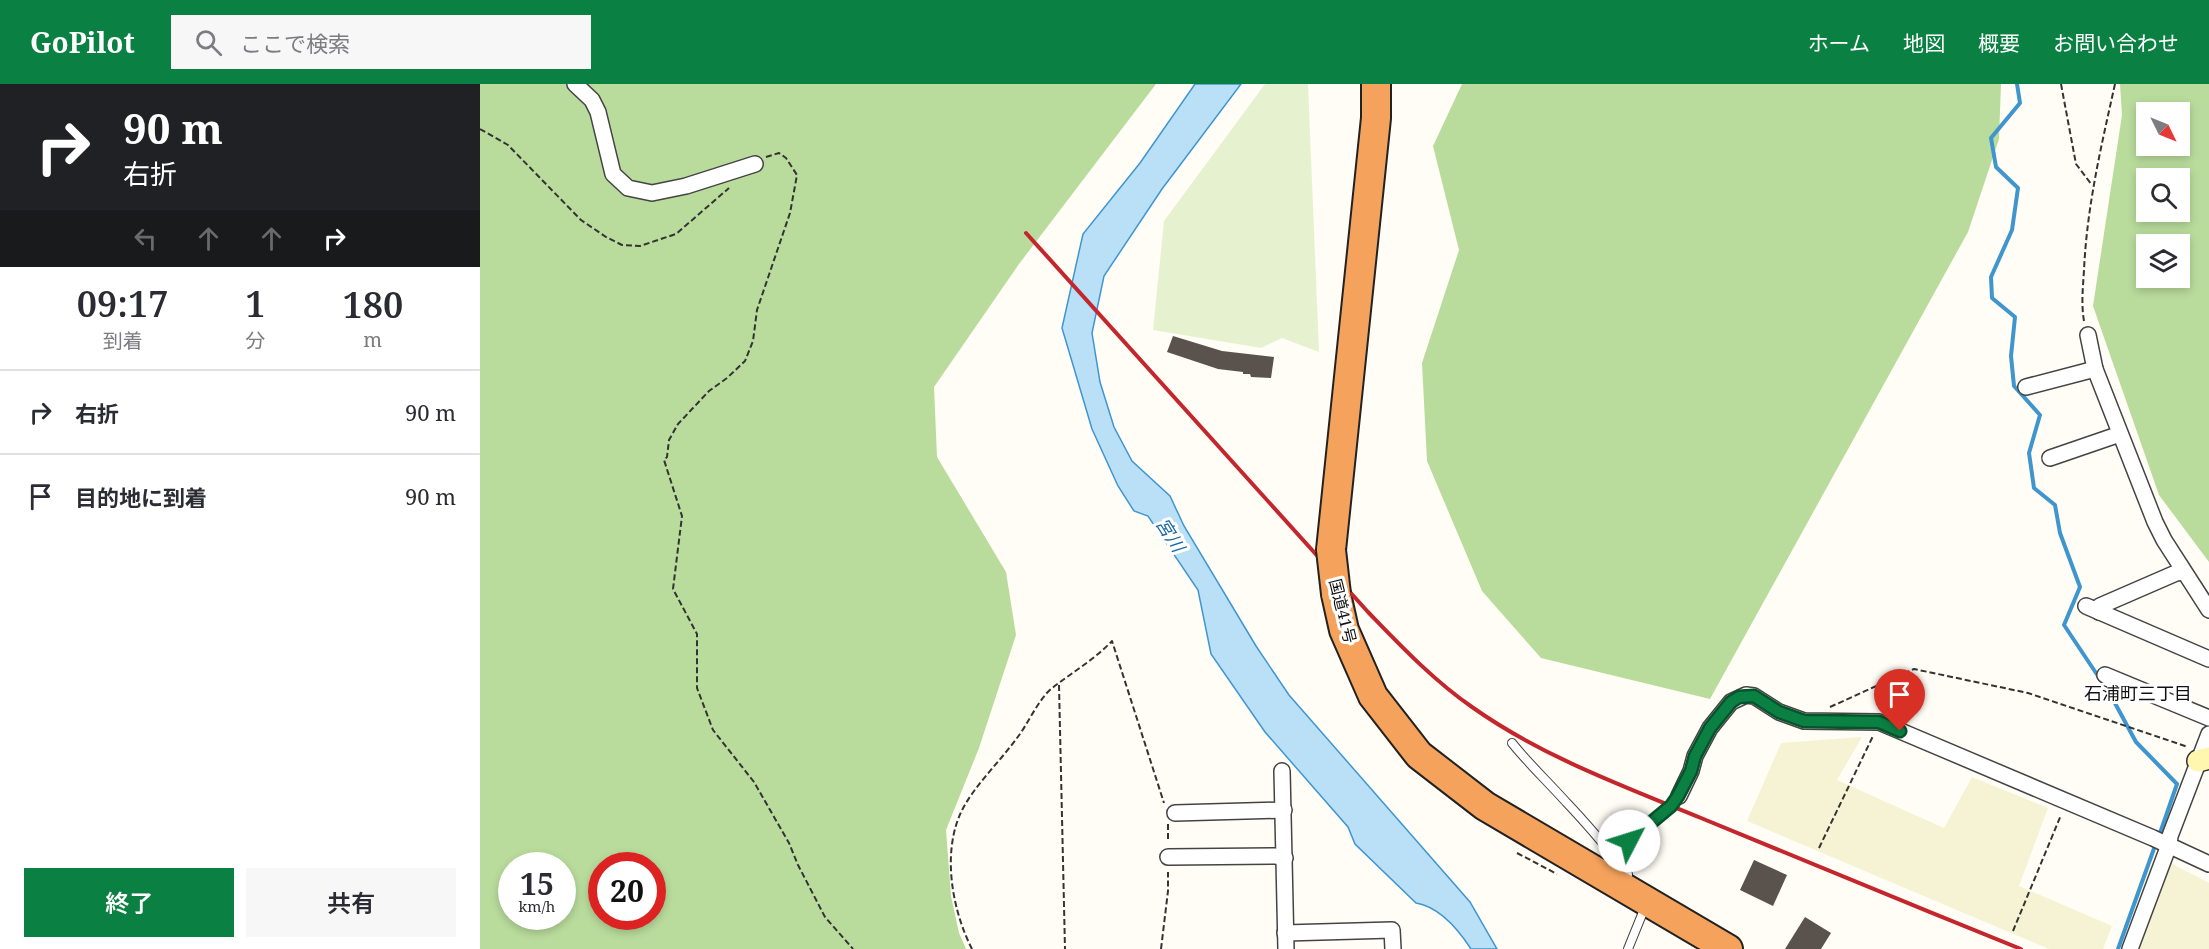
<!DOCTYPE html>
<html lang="ja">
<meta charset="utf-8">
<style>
body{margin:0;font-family:"Noto Serif","Noto Sans JP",serif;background:#f7f7f7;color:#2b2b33;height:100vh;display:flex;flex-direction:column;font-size:22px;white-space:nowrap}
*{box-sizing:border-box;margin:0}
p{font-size:20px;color:#7c7c81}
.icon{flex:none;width:33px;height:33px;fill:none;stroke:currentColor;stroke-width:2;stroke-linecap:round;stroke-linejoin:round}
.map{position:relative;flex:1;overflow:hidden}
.drawer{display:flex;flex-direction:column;background:#fff;width:480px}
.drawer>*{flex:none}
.top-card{background:#202124;color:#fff;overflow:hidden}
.needle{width:39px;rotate:133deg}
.controls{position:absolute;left:1656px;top:18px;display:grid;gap:12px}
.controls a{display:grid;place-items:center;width:54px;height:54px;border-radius:0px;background:#fff;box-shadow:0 3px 9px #0003;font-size:30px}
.speed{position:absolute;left:18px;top:768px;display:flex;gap:12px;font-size:30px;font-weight:700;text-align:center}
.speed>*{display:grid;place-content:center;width:78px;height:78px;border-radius:50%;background:#fff;box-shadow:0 3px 9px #0003;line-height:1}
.speed small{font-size:15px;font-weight:400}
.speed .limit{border:9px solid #d22;background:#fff;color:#111}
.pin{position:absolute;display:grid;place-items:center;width:51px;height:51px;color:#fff;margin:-62px -26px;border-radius:50% 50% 50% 0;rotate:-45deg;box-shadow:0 0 6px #0007}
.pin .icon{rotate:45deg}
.me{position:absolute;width:66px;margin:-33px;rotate:50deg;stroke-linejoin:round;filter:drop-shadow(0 0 4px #0008)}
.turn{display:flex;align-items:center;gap:21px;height:126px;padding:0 24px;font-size:27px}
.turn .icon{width:78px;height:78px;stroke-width:2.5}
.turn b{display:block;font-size:42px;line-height:51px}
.lanes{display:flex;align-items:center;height:57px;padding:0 24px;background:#0003;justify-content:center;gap:30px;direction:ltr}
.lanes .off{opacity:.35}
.eta{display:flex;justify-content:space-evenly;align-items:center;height:102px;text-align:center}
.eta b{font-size:36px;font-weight:600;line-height:42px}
.cta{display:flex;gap:12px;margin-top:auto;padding:12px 24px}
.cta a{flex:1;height:69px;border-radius:0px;background:#0b8043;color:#fff;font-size:24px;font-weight:600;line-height:69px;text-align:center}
.cta a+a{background:#f7f7f7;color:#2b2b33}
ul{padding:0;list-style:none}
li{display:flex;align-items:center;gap:18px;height:84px;padding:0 24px;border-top:2px solid #e1e1e2}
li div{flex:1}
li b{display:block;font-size:22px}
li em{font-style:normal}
header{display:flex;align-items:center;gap:36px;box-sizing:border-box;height:84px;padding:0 30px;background:#0b8043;color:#fff}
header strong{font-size:28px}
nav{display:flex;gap:33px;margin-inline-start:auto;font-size:21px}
.search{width:420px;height:54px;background:#f7f7f7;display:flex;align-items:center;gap:15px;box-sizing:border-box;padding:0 21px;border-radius:0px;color:#7c7c81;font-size:22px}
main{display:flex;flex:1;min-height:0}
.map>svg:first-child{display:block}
.farmland{fill:#f6f3d4}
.forest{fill:#b9dc9c;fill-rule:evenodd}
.pitch{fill:#e6f2cf}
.water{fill:#b9e0f7;stroke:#3f96cf;stroke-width:1.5}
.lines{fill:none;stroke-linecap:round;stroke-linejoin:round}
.stream{stroke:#3f96cf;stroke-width:4}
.building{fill:#5a524d}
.lane-casing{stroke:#444;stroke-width:10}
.street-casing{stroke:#444;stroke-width:18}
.secondary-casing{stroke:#333;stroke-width:24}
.highway-casing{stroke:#222;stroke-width:32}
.path{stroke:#333;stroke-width:2;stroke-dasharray:6 3;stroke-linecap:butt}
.lane{stroke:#fff;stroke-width:8}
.street{stroke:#fff;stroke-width:15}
.secondary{stroke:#fff6b0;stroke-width:21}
.highway{stroke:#f5a25d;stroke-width:28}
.rail{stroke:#c4262e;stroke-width:4}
.highway-bridge-casing{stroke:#222;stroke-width:32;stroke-linecap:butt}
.highway-bridge{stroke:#f5a25d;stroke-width:28}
.route-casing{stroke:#07532c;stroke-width:15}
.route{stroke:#0b8043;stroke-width:10}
.labels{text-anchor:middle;stroke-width:6;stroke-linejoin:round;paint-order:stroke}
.street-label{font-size:16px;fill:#111;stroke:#fff}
.water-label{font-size:18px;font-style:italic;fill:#1768a6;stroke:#fff}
.neighbourhood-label{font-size:18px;fill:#111;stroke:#fff}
</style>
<header>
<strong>GoPilot</strong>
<div class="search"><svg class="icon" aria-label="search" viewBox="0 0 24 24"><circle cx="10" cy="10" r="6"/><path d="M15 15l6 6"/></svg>ここで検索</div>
<nav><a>ホーム</a><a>地図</a><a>概要</a><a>お問い合わせ</a></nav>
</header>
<main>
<section class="drawer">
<div class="top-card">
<div class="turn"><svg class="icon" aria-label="right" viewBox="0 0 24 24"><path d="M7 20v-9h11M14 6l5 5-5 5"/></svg><div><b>90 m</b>右折</div></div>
<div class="lanes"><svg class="icon off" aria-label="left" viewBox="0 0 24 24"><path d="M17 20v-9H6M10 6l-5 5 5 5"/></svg><svg class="icon off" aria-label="ahead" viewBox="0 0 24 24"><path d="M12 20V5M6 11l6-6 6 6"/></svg><svg class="icon off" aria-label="ahead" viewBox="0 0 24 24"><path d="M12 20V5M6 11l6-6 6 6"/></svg><svg class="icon" aria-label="right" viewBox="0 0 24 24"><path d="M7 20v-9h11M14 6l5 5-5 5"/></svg></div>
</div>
<div class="eta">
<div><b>09:17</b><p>到着</p></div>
<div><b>1</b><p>分</p></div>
<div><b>180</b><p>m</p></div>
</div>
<ul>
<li><svg class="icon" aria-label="right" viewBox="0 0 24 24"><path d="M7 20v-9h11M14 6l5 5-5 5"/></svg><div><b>右折</b></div><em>90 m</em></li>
<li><svg class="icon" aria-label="arrive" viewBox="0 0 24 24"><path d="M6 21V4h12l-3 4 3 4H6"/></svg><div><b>目的地に到着</b></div><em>90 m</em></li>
</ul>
<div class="cta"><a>終了</a><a>共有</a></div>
</section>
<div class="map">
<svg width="1729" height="865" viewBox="0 0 1729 865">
<rect width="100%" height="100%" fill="#fffdf5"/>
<g class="farmland">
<path d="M 1382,653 L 1357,696 L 1464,744 L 1492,693 L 1568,724 L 1539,802 L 1632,842 L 1623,865 L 1569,865 L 1267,737 L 1301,659 Z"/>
<path d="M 1689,778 L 1729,799 L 1729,865 L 1659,865 Z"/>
</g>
<g class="forest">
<path d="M 0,0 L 676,0 L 539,180 L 454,303 L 457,373 L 526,488 L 536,551 L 499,664 L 466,746 L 471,812 L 479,849 L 486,865 L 0,865 ZM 32,782 L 82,782 L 82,832 L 32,832 ZM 122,782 L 172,782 L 172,832 L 122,832 Z"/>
<path d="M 982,0 L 1521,0 L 1519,55 L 1488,148 L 1230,615 L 1061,574 L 1002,507 L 947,377 L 942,279 L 979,166 L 953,62 Z"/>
<path d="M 1640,0 L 1729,0 L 1729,478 L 1679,411 L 1613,222 L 1642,31 ZM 1666,28 L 1700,28 L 1700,62 L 1666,62 ZM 1666,94 L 1700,94 L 1700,128 L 1666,128 ZM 1666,160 L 1700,160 L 1700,194 L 1666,194 Z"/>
</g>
<path class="pitch" d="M 785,0 L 828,0 L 839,268 L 802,254 L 781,264 L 673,246 L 684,137 Z"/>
<path class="water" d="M 715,0 L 761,0 L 682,105 L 624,192 L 612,249 L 620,298 L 634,343 L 652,377 L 690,412 L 704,442 L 776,562 L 809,611 L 990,818 L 1017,865 L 991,865 C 978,845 960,823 936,819 L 875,760 L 868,743 L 785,648 L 731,570 L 718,506 L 668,432 L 654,427 L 638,402 L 612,345 L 582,244 L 603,150 L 660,79 Z"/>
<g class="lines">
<g class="stream">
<path d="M 1537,0 L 1540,19 L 1511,54 L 1516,83 L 1538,104 L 1532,146 L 1511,193 L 1512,214 L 1535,233 L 1531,272 L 1534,302 L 1560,331 L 1549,369 L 1554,404 L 1575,421 L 1580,449 L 1600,503 L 1584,541 L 1630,610 L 1656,658 L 1697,700 L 1679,752"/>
<path d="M 1638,865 L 1676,759"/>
</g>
</g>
<g class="building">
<path d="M 693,252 L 742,267 L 794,273 L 791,294 L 771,293 L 770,290 L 763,290 L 763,288 L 738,285 L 687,268 Z"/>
<path d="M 1274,776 L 1307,791 L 1293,822 L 1260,806 Z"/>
<path d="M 1325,833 L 1351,849 L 1341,865 L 1305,865 Z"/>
</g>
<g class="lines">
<g class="lane-casing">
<g id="lane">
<path d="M 1032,659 C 1049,680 1068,698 1086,718 C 1108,741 1128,765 1148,790 L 1147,799"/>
<path d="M 1132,771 L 1191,722 L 1199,712"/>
<path d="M 1148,865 L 1163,828"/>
</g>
</g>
<g class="street-casing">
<g id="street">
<path d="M 95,0 L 112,16 L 118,28 L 133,90 L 148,104 L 172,109 L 206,102 L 275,80"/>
<path d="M 1608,251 L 1615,285 L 1675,438 L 1684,456 L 1729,526"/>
<path d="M 1546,303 L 1615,285"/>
<path d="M 1570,374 L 1640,350"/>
<path d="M 1606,522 L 1729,575"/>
<path d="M 1619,528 L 1620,522 L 1696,489 L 1704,488"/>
<path d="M 1625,591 L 1729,634"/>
<path d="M 802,687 L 806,865"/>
<path d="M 1199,712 L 1211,687 L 1215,672 L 1230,644 L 1251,618 L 1266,611 L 1274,612 L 1299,628 L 1324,637 L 1399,638 L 1673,754 L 1729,780"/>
<path d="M 695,729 L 804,726"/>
<path d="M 688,773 L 795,772 L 805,774"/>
<path d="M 805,849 L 912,846 L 913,865"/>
<path d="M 1650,865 L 1689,761 L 1690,752 L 1729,650"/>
</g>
</g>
<g class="secondary-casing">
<path id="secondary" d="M 1718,677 L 1729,674"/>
</g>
<g class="highway-casing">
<g id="highway">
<path d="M 851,466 L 896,34 L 896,0"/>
<path d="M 856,510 L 864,546 L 893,612 L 939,671 L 1005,722 L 1248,865"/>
</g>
</g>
<g class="path">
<path d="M 1581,0 L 1596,80 L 1612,101"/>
<path d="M 0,45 L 28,61 L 101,136 L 126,153 L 142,161 L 160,162 L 196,150 L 249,104"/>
<path d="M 286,73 L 299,69 L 306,74 L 317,91 L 310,129 L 277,226 L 273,257 L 265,277 L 247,294 L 229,307 L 198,340 L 189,356 L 187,373 L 184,376 L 202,432 L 193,505 L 217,550 L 217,604 L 233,646 L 274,698 L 309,759 L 318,781 L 345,833 L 373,865"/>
<path d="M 1604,237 C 1601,220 1603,203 1604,186 C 1607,122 1621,63 1635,0"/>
<path d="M 579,601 L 585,865"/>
<path d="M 1350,623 L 1434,585 L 1548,609 L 1708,663"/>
<path d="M 688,740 L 688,758"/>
<path d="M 1339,764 L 1393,652"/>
<path d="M 1037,769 L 1077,790"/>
<path d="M 1533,847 L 1581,731"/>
<path d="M 492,865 C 471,824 460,761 486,719 C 500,696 521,676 537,654 C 548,640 558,616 571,605 C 591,589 614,576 632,557 L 684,719"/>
<path d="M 681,865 L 688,807 L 688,788"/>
</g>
<use href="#lane" class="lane"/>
<use href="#street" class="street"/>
<use href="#secondary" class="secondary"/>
<use href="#highway" class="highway"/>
<path class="rail" d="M 546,149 L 888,528 C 920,561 953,596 992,623 C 1061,672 1143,702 1221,734 C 1327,778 1434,822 1541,865"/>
<g class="highway-bridge-casing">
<path id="highway-bridge" d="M 851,466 L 856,510"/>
</g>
<use href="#highway-bridge" class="highway-bridge"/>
</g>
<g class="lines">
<g class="route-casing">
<path id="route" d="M 1149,757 L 1191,722 L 1198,712 L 1211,687 L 1215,672 L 1230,644 L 1251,618 L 1259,613 L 1274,612 L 1299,628 L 1324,637 L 1399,638 L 1420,647"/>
</g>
<use href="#route" class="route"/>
</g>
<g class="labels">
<g class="street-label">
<text transform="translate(863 527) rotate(76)" y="6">国道41号</text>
</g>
<g class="water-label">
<text transform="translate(690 451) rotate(58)" y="6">宮川</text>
</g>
<g class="neighbourhood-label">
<text x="1658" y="616">石浦町三丁目</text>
</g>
</g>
</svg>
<div class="controls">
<a><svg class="needle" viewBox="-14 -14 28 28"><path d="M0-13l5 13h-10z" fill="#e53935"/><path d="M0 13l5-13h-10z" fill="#7c7c81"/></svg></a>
<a><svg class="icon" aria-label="search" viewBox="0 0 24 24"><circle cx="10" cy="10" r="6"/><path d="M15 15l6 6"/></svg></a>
<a><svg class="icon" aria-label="layers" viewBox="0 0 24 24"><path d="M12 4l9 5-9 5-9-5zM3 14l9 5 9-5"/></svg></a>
</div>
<div class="speed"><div>15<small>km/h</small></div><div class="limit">20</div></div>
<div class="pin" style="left:1420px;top:647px;background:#d93025"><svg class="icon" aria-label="arrive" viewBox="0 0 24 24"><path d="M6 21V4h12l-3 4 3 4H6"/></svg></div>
<svg class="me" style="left:1149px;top:757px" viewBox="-20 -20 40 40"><circle r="19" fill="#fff"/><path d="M0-13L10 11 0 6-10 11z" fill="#0b8043"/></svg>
</div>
</main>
